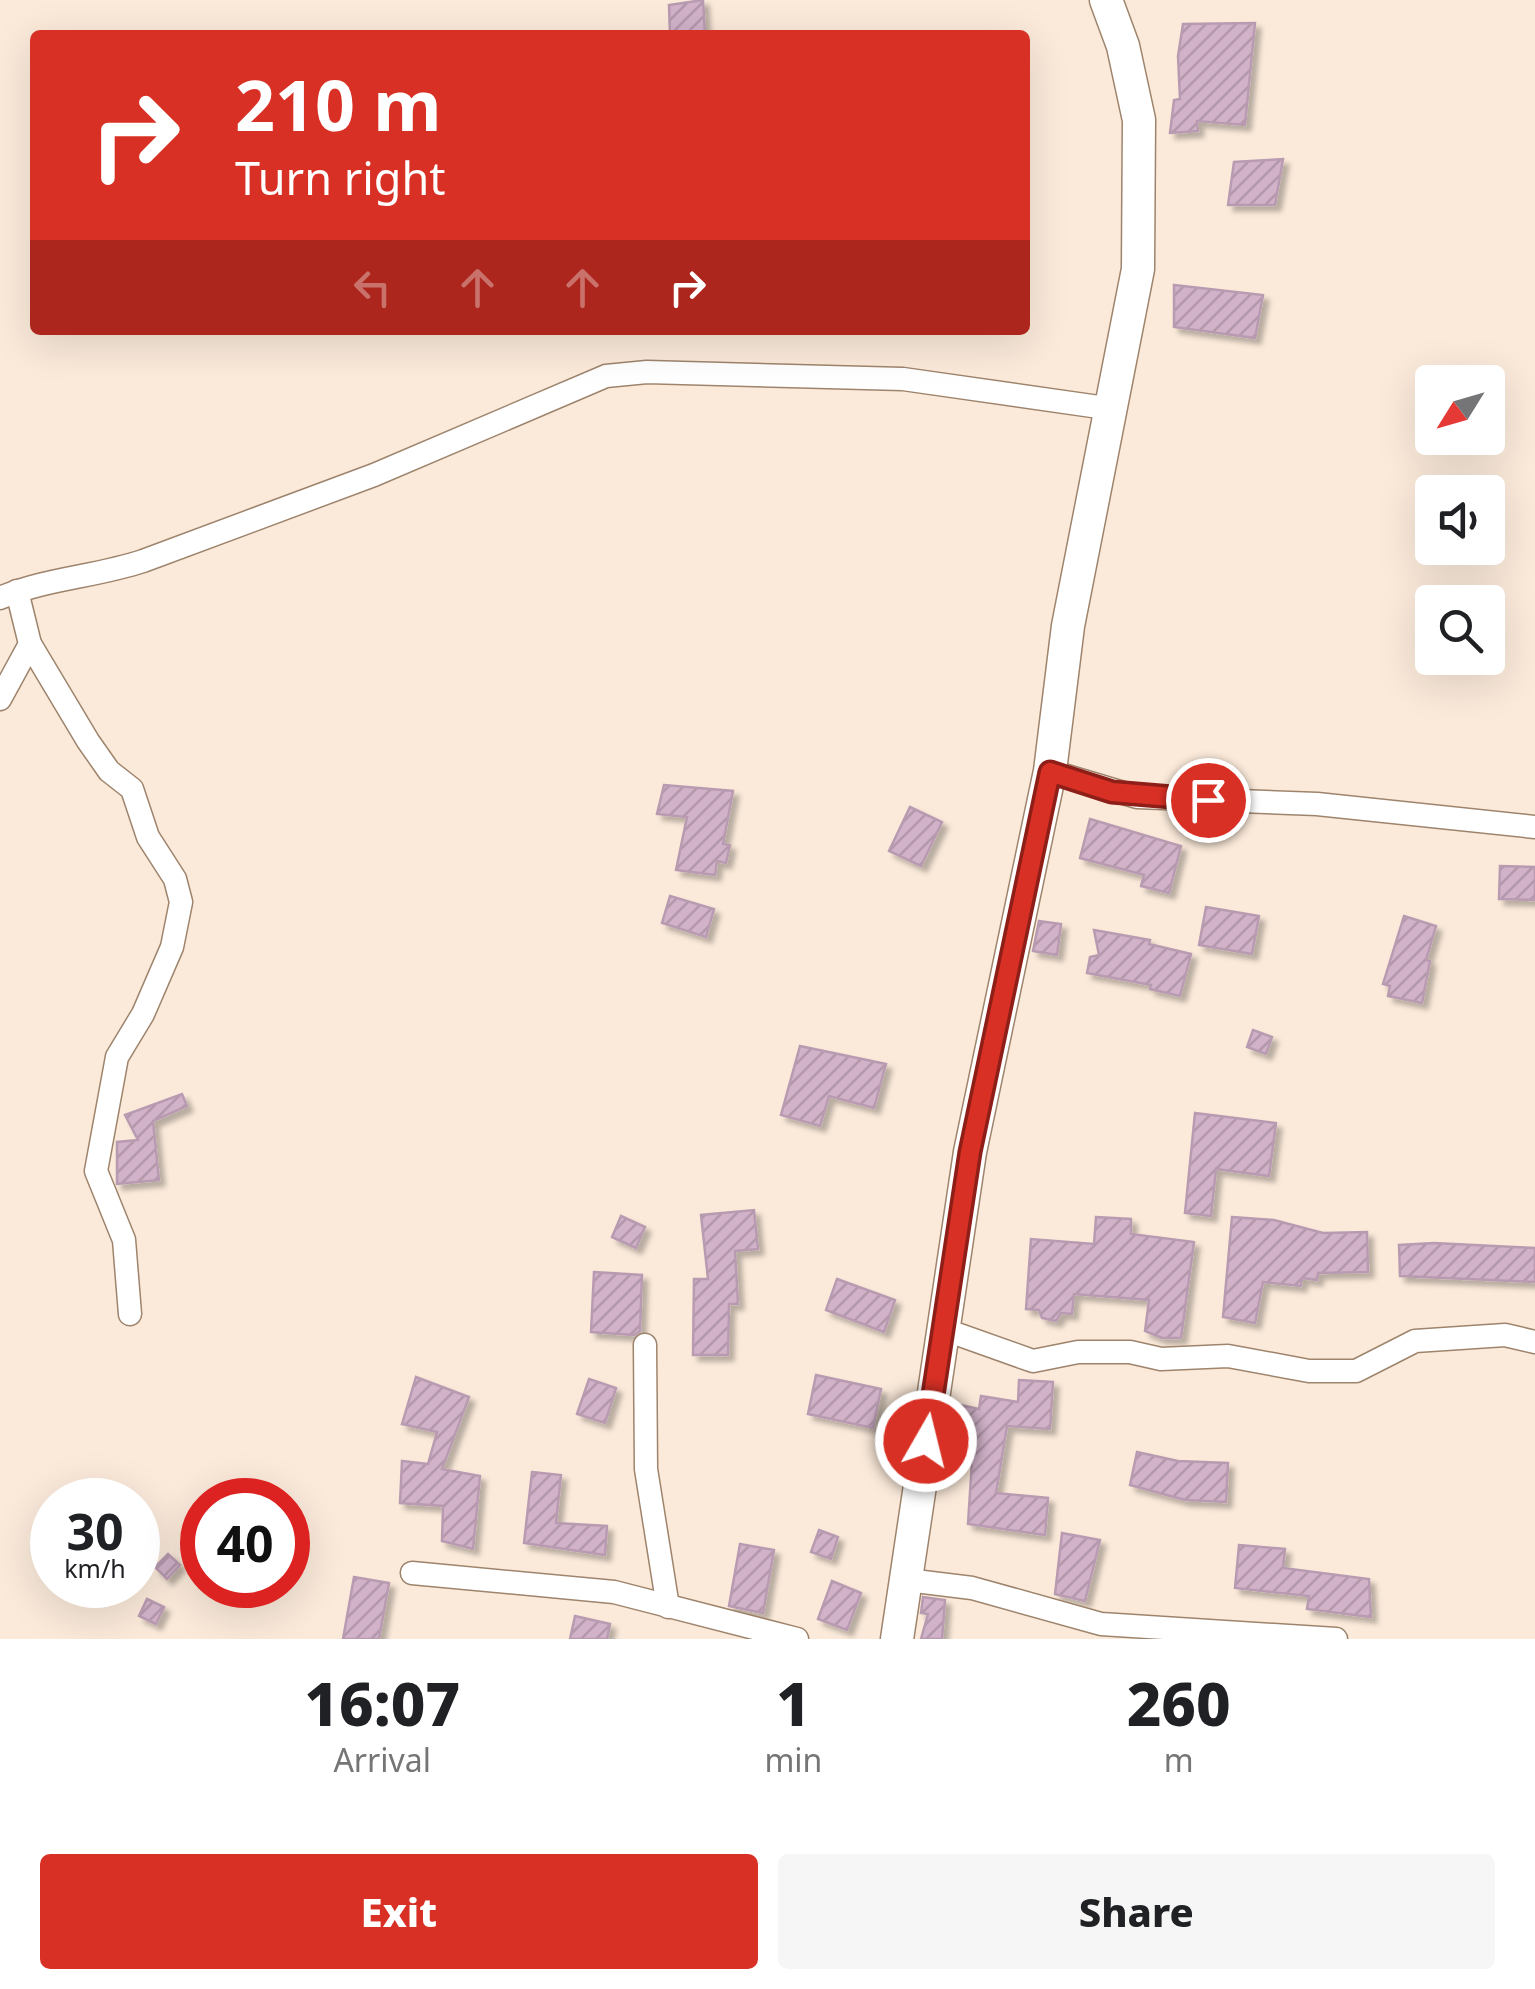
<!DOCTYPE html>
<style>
body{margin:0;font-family:"Noto Sans",sans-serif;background:#f6f6f6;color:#202124;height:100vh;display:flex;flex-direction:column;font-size:38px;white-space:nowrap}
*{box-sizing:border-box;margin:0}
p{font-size:32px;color:#757577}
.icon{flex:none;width:55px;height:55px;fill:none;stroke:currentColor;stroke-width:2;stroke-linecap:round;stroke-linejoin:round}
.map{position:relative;height:1639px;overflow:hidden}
.panel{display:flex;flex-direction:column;background:#fff;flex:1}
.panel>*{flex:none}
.top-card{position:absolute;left:30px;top:30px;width:1000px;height:305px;border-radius:10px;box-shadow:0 10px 40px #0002;background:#d93025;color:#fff;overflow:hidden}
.needle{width:65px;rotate:233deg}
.fabs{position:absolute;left:1415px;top:365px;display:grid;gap:20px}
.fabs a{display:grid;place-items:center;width:90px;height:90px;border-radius:10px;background:#fff;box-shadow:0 10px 40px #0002;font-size:50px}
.speed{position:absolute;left:30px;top:1478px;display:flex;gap:20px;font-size:50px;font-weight:700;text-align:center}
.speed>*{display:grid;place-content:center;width:130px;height:130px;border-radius:50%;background:#fff;box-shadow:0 10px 40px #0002;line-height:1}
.speed small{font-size:25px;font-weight:400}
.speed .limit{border:15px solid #d22;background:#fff;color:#111}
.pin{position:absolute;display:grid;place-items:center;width:85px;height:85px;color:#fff;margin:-42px;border:5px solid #fff;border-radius:50%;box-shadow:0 2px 10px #0007}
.me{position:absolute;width:110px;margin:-55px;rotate:8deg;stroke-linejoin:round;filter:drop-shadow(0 0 8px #0008)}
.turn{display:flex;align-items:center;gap:35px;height:210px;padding:0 40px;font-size:45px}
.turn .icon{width:130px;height:130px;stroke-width:2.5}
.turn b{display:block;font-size:70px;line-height:85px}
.lanes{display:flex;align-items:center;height:95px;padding:0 40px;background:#0003;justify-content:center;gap:50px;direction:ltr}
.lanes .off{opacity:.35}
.eta{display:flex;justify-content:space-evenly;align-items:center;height:170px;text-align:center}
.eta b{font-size:60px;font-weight:800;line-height:70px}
.primary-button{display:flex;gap:20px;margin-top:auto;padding:20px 40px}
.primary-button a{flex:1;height:115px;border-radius:10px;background:#d93025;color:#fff;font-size:40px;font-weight:800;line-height:115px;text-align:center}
.primary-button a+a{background:#f6f6f6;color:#202124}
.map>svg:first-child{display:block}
.building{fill:url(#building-hatch);stroke:#b99bb1;stroke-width:2.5;filter:url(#shadow)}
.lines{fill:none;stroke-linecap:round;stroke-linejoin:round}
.street-casing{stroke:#9e846c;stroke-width:25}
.secondary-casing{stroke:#9e846c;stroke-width:35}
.street{stroke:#fff;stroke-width:22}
.secondary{stroke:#fff;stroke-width:32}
.route-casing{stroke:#8d1f18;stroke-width:25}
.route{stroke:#d93025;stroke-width:18}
</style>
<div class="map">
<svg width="1535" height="1639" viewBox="0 0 1535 1639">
<defs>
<pattern id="building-hatch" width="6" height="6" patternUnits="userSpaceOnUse" patternTransform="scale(2.5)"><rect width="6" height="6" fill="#d1b2c9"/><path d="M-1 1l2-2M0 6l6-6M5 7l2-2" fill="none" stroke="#b398ab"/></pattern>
<filter id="shadow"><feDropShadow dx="5.5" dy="5.5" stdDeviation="2.5" flood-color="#0004"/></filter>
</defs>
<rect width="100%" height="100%" fill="#fbeada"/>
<g class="building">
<path d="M 703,0 L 705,35 L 670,35 L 669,5 Z"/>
<path d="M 1255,23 L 1245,125 L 1197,121 L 1198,131 L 1170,133 L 1174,100 L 1180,99 L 1178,56 L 1183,24 Z"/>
<path d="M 1283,159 L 1275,205 L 1228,205 L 1234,162 Z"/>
<path d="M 1174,285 L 1263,295 L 1255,338 L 1174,327 Z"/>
<path d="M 664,785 L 733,791 L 723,844 L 730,845 L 726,863 L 717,861 L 715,875 L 676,870 L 687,817 L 657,814 Z"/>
<path d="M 910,807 L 942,822 L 921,866 L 889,851 Z"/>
<path d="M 1090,819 L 1181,846 L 1169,893 L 1141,886 L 1144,875 L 1080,858 Z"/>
<path d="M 1500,866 L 1535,867 L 1535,900 L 1499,899 Z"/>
<path d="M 670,896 L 714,909 L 706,937 L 662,923 Z"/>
<path d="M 1206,907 L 1259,916 L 1252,954 L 1199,945 Z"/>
<path d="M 1404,916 L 1436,926 L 1426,960 L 1430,961 L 1422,1003 L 1388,996 L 1390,986 L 1383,984 Z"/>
<path d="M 1039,921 L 1061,924 L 1057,955 L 1033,951 Z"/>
<path d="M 1094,930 L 1150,940 L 1149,944 L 1191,954 L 1180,996 L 1150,989 L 1151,985 L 1087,973 L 1090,957 L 1099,955 Z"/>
<path d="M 1253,1030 L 1272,1037 L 1266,1054 L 1247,1047 Z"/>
<path d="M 800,1046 L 886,1064 L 874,1108 L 829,1096 L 820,1126 L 781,1115 Z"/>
<path d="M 182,1094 L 187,1106 L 153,1121 L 159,1180 L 117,1184 L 117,1142 L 138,1140 L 125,1115 Z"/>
<path d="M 1195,1113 L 1276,1123 L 1269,1176 L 1216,1169 L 1211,1216 L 1185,1213 Z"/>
<path d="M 754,1210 L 758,1249 L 735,1251 L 738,1304 L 729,1304 L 728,1355 L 693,1355 L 694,1279 L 708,1279 L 701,1215 Z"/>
<path d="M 621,1216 L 645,1227 L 636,1248 L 612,1237 Z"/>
<path d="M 1096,1217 L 1131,1219 L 1131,1234 L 1194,1242 L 1181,1338 L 1162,1338 L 1145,1331 L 1149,1300 L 1074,1294 L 1072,1314 L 1061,1313 L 1056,1321 L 1042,1318 L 1039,1310 L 1026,1309 L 1031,1239 L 1094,1244 Z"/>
<path d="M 1232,1217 L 1274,1220 L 1323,1233 L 1367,1232 L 1368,1272 L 1318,1273 L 1317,1280 L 1302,1278 L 1301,1286 L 1263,1282 L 1255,1323 L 1223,1317 Z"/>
<path d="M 1434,1243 L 1535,1248 L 1535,1282 L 1400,1276 L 1399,1245 Z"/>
<path d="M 594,1272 L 642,1275 L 640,1331 L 634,1335 L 591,1332 Z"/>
<path d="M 837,1279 L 895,1300 L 884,1332 L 826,1310 Z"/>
<path d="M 816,1375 L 881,1389 L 873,1428 L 808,1414 Z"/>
<path d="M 416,1377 L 469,1397 L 442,1469 L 480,1476 L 473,1549 L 442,1541 L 443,1506 L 400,1503 L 402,1461 L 428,1464 L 437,1432 L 402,1424 Z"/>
<path d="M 589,1379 L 616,1388 L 605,1423 L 577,1414 Z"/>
<path d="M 1019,1380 L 1053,1382 L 1050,1429 L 1007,1426 L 996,1493 L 1048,1498 L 1045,1535 L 968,1524 L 973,1445 L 950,1437 L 956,1404 L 979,1409 L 981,1396 L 1018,1402 Z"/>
<path d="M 1137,1452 L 1178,1461 L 1228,1463 L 1226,1502 L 1185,1500 L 1130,1485 Z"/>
<path d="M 532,1472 L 561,1475 L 556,1523 L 607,1526 L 605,1555 L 524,1543 Z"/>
<path d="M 819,1530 L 838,1537 L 831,1559 L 811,1552 Z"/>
<path d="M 1062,1533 L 1100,1540 L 1085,1601 L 1055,1594 Z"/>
<path d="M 740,1544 L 774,1550 L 763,1613 L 729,1606 Z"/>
<path d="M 1239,1545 L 1285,1549 L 1283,1568 L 1369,1579 L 1371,1617 L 1307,1609 L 1309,1596 L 1235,1588 Z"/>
<path d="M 168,1554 L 180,1565 L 167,1579 L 155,1567 Z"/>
<path d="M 354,1577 L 389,1583 L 379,1639 L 343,1639 Z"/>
<path d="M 832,1581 L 861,1593 L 847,1630 L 818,1619 Z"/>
<path d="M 923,1597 L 945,1600 L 942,1639 L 921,1639 L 928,1614 L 921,1613 Z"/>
<path d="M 147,1599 L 164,1607 L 156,1624 L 139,1616 Z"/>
<path d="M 575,1616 L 610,1624 L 607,1639 L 570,1639 Z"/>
</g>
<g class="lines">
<g class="street-casing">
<g id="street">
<path d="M 0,598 C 47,578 95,577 143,561 L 374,475 L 606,376 L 647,372 L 903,379 L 1113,409"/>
<path d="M 30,644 L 88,741 L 109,771 L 132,789 L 148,837 L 175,879 L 181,902 L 172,947 L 143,1014 L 117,1057 L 96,1171 L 124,1240 L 130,1314"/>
<path d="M 0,699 L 30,644 L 17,591"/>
<path d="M 1050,771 L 1137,797 L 1317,804 L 1535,827"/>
<path d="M 941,1337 L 957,1334 L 1033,1361 L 1078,1352 L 1130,1352 L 1161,1359 L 1228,1356 L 1309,1371 L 1356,1371 L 1415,1341 L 1505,1335 L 1535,1342"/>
<path d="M 645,1345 L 646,1469 L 668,1607"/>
<path d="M 412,1573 L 614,1592 L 797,1639"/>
<path d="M 907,1580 L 972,1588 L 1101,1624 L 1336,1639"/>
</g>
</g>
<g class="secondary-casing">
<path id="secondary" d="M 897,1639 L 970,1152 L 1050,771 L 1068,626 L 1138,269 L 1139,120 L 1123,46 L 1106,0"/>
</g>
<use href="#street" class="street"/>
<use href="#secondary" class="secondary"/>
</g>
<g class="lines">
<g class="route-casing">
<path id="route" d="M 926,1441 L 970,1152 L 1050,772 L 1112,792 L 1208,800"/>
</g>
<use href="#route" class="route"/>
</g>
</svg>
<div class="fabs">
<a><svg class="needle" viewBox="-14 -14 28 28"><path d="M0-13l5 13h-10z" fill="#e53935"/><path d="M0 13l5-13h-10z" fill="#757577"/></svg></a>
<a><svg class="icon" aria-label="sound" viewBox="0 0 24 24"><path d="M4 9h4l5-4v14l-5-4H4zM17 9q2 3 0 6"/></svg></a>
<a><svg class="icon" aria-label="search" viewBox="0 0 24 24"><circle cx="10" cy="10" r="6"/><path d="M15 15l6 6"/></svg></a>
</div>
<div class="speed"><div>30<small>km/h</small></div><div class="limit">40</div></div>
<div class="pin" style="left:1208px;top:800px;background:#d93025"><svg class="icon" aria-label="arrive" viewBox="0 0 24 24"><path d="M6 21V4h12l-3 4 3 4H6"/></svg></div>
<svg class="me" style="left:926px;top:1441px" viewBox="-20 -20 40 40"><circle r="17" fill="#d93025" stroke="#fff" stroke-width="3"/><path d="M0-11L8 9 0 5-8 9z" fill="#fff"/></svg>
<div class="top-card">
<div class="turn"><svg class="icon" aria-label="right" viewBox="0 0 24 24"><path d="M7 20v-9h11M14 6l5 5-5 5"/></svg><div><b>210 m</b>Turn right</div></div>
<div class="lanes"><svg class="icon off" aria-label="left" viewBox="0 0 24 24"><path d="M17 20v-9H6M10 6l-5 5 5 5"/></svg><svg class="icon off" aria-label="ahead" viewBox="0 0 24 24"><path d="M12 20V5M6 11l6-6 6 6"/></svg><svg class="icon off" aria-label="ahead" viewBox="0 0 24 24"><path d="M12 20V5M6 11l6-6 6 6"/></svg><svg class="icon" aria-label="right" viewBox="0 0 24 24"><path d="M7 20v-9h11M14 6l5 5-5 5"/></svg></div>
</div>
</div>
<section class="panel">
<div class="eta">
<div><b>16:07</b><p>Arrival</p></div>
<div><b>1</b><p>min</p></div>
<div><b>260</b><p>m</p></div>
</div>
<div class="primary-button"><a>Exit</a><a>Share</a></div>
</section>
